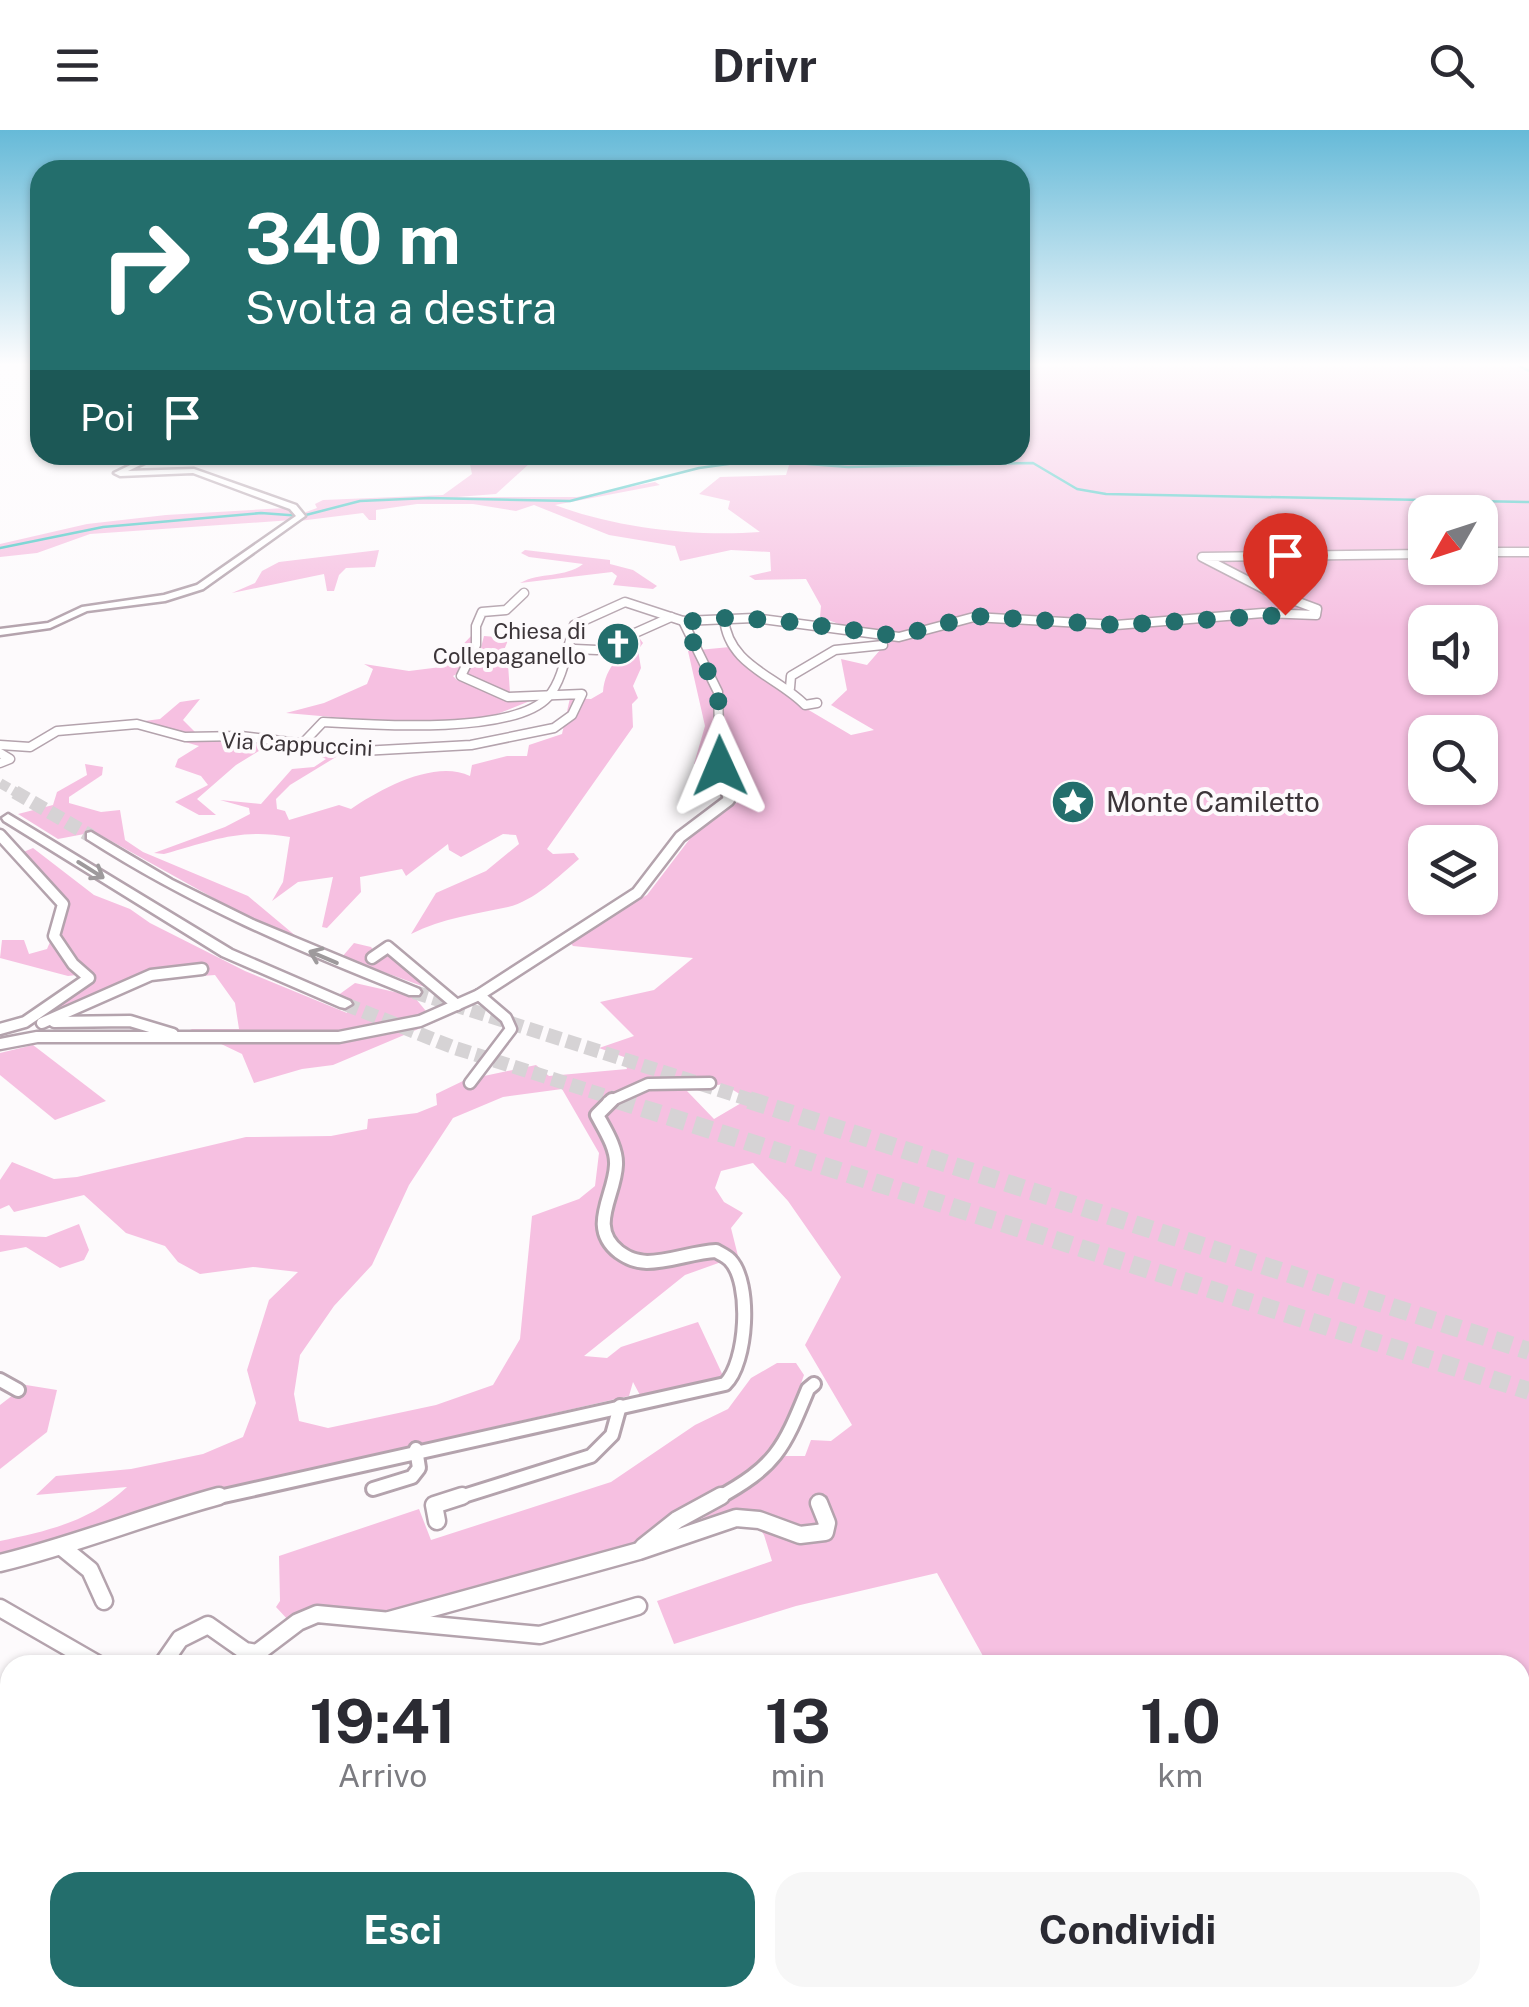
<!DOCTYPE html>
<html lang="it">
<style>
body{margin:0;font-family:"Public Sans",sans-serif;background:#f7f7f7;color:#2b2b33;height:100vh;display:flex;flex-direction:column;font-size:38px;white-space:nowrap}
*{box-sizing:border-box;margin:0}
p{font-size:32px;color:#7c7c81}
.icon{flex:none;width:55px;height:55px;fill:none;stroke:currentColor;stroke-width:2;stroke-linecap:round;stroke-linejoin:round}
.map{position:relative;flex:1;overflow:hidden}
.panel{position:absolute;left:0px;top:1525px;width:1530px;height:352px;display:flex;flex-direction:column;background:#fff;border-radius:30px 30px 0 0;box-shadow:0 2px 8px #0004}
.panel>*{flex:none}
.guide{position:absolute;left:30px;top:30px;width:1000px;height:305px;border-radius:30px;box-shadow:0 2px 8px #0004;background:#236e6c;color:#fff;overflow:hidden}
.needle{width:65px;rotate:231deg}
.buttons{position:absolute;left:1408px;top:365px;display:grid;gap:20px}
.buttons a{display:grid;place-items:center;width:90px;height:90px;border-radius:20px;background:#fff;box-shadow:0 2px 8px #0004;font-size:50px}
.pin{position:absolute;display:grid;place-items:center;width:85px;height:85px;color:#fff;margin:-102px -42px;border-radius:50% 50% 50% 0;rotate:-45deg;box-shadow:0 0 10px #0007}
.pin .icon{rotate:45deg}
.me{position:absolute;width:110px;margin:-55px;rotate:359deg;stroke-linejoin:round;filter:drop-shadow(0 0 8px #0008)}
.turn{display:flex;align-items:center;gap:35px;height:210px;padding:0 50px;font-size:45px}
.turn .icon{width:130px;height:130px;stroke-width:2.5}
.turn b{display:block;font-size:70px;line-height:85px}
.then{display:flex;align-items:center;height:95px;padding:0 50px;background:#0003;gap:20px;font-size:38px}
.eta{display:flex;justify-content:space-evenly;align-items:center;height:170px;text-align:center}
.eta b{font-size:60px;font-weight:700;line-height:70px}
.primary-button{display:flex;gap:20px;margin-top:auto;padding:20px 50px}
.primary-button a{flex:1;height:115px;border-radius:30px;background:#236e6c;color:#fff;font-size:40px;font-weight:700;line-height:115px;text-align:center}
.primary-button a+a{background:#f7f7f7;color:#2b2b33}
header{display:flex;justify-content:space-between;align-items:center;height:130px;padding:0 50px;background:#fff;font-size:45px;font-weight:700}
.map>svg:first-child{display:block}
.green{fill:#f6c0e1;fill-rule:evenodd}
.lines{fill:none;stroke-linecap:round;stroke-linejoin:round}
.stream{stroke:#43c4c1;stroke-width:2.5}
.highway-tunnel-far2{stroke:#d6d3d5;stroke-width:10;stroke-dasharray:10 5;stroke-linecap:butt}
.highway-tunnel-far1{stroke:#d6d3d5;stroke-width:14;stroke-dasharray:14 6;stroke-linecap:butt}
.highway-tunnel{stroke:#d6d3d5;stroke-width:18;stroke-dasharray:18 9;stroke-linecap:butt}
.minor-far4-casing{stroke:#b4a3ad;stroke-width:9}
.minor-far3-casing{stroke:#b4a3ad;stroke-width:11}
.minor-far2-casing{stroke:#b4a3ad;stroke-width:15}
.minor-far1-casing{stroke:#b4a3ad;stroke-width:18}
.minor-casing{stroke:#b4a3ad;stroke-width:21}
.major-casing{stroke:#b4a3ad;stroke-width:5}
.highway-casing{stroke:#b4a3ad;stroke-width:5}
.minor-far4{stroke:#fff;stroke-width:6}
.minor-far3{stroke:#fff;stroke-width:8}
.minor-far2{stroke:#fff;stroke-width:10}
.minor-far1{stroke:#fff;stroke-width:12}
.minor{stroke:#fff;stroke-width:16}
.major{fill:#fff;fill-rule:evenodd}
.highway{fill:#fff;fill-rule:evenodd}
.oneway{stroke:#9e9a9c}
.route{stroke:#236e6c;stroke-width:18;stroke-dasharray:0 32.4}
.labels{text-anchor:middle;stroke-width:8;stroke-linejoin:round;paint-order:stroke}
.far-poi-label{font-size:22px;fill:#3c3539;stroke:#fdfafc;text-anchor:end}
.far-street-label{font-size:22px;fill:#3c3539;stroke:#fdfafc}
.poi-label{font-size:28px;fill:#3c3539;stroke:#fdfafc;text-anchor:start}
</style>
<header><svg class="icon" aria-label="menu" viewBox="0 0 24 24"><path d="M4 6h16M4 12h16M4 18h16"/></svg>Drivr<svg class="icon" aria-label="search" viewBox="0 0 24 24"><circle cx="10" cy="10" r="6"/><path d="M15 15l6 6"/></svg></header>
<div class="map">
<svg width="1529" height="1877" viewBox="0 0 1529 1877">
<rect width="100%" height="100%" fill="#fdfafc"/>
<g class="green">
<path d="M 1020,237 L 1529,237 L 1529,1696 L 1520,1691 L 1520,1535 L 988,1535 L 937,1443 L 796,1476 L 674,1514 L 657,1471 L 772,1431 L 764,1405 L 749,1382 L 687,1398 L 740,1364 L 785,1326 L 805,1326 L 811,1310 L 831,1311 L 852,1295 L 805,1215 L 841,1147 L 788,1071 L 753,1033 L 721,1041 L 715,1058 L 724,1072 L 743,1083 L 731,1098 L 738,1126 L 685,1145 L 584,1226 L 607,1228 L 621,1217 L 698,1192 L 725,1250 L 711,1264 L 662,1261 L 641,1267 L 633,1252 L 629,1266 L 292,1343 L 0,1427 L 0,1411 C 48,1401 91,1391 127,1357 L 36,1365 L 56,1346 L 131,1339 L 203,1324 L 243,1307 L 256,1273 L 247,1240 L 269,1170 L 298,1142 L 253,1137 L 200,1144 L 178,1132 L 165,1116 L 126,1103 L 84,1065 L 14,1082 L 9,1075 L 0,1079 L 0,1050 L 12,1032 L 54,1049 L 77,1047 L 246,1007 L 331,1006 L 367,999 L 368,989 L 417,983 L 437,975 L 436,964 L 465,950 L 536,935 L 549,946 L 627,939 L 624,927 L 599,918 L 634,906 L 600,872 L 654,860 L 693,828 L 573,816 L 566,808 L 647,765 L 695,702 L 739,671 L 728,633 L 694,634 L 705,596 L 688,521 L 730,517 L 761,547 L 787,560 L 790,569 L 851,605 L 874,600 L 831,575 L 847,560 L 841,529 L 867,535 L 887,512 L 820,487 L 821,476 L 806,449 L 755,450 L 749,446 L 771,441 L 770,422 L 731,420 L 680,431 L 675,416 L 609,405 L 534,375 L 516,381 L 473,374 L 417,374 L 376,380 L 376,390 L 369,390 L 363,383 L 299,391 L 306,382 L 317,378 L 315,374 L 323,370 L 443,365 L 472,344 L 468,325 L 539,325 L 496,364 L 457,367 L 577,367 L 655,352 L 660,355 L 555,375 C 616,398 694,407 760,402 L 728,379 L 730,371 L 699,364 L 720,347 L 786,345 L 790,332 L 758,332 L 760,325 L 1020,325 ZM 1425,382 L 1480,382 L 1480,438 L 1425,438 ZM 1425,492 L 1480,492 L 1480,548 L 1425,548 ZM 1425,602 L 1480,602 L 1480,658 L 1425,658 ZM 1425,712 L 1480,712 L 1480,768 L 1425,768 ZM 723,954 L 748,969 L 714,989 L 687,961 ZM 562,959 L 599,1023 L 595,1056 L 579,1069 L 532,1086 L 520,1209 L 493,1255 L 436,1275 L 328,1298 L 299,1291 L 294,1264 L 300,1225 L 334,1176 L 372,1135 L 409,1055 L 453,988 L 503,967 Z"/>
<path d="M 286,378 L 295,381 L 292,390 L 90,404 L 37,423 L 0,427 L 0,414 L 87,394 L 166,385 Z"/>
<path d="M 379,420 L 375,437 L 346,438 L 339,445 L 334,461 L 327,461 L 324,444 L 232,463 L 255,453 L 262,441 L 279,432 Z"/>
<path d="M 525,420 L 610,430 L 610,434 L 633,440 L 657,456 L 653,459 L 613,455 L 617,446 L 612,442 L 520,453 C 540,442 565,448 583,434 L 529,427 L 521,423 Z"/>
<path d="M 475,502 L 460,542 L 453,546 L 457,550 L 504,568 L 535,569 L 487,588 L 424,595 L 286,583 L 324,573 L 367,554 L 373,539 L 364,534 L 409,541 L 441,537 Z"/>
<path d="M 635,502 L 643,513 L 638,520 L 641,538 L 633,556 L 638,568 L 632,574 L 633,597 L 547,719 L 553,724 L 574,723 L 579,729 C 559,746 534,771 508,777 C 475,784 443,788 411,804 L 436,763 L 486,741 L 519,714 L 516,705 L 503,704 L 461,727 L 449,720 L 448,714 L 406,746 L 402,739 L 360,747 L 361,762 L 327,798 L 322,797 L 333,747 L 298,752 L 272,771 L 283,752 L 290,707 C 239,698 212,711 164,724 L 154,723 L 225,697 L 250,684 L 249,678 L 220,670 L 261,674 L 292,639 L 314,637 L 326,629 L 316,624 L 302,626 L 290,616 L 338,621 L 336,627 L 290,655 L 276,669 L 277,679 L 285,681 L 289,690 L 339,675 L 351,679 C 380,659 435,629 470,646 L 472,635 L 507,626 L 527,626 L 529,615 L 562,604 L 570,568 L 591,569 L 603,562 C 605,535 623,526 635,502 Z"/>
<path d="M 484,506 L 509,508 L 504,520 L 512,529 L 508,534 L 510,563 L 466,545 L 479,525 Z"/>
<path d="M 200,569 L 183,590 L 201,608 L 275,611 L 236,635 L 197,669 L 216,685 L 199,685 L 175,672 L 208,655 L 201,646 L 175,637 L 178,629 L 199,616 L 143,600 L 136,592 L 160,589 L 180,572 Z"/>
<path d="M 85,634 L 103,637 L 102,645 L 69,667 L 69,673 L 101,682 L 120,680 L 125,710 L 143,722 L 248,766 L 297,807 L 235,780 L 95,702 L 58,709 L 18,684 L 53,675 L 57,662 L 87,645 Z"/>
<path d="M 33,718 L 94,765 L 130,779 L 150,793 L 245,841 L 347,883 L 346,870 L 337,866 L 355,853 L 408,865 L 416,869 L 435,892 L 333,935 L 302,939 L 254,953 L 242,924 L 190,899 L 239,899 L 235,873 L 215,845 L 150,850 L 70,882 L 29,893 L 89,853 L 94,843 L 68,846 L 0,828 L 2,810 L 24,810 L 29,824 L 47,819 L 67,773 L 21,723 Z"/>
<path d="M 354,813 L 371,817 L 377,824 L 365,827 L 366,832 L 383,823 L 393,824 L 433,860 L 342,827 Z"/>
<path d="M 33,915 L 106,971 L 55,990 L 0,945 L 0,923 Z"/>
<path d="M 79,1094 L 89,1120 L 84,1130 L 60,1138 L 26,1117 L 0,1122 L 0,1105 L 46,1107 Z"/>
<path d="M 777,1233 L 796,1233 L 804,1245 L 787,1293 L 767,1326 L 715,1368 L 629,1418 L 395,1488 L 289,1491 L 276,1477 L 280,1471 L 279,1426 L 419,1379 L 431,1410 L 611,1352 L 695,1295 L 728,1279 L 751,1248 Z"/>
<path d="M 26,1255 L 57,1260 L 47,1302 L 0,1339 L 0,1275 Z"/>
</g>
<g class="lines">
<g class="stream">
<path d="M 1521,237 L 1529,241"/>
<path d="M 0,418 L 103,397 L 261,383 L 302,386 L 360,371 L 429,368 L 570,371 L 699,338 L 757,330 L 848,337 L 1033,333 L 1077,359 L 1106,364 L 1529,372"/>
</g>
<path class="highway-tunnel-far2" d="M 0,653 L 19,664"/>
<g class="highway-tunnel-far1">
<path d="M 15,662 L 91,706"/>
<path d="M 414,862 L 757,972"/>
<path d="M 345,874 L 455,918 L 625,972"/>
</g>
<g class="highway-tunnel">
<path d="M 617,970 L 1529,1261"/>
<path d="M 749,970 L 1529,1221"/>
</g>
<g class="minor-far4-casing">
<g id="minor-far4">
<path d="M 1480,422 L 1529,422"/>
<path d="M 1403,424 L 1425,424"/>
</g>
</g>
<g class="minor-far3-casing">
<g id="minor-far3">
<path d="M 1480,422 L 1529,422"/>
<path d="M 724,488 C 728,536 777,546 805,575 L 817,573"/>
<path d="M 683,491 L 718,562 L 720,636 L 727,664"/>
<path d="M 575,519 L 597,520 L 671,487"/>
<path d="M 790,558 L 791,546 L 835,520 L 883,515"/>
<path d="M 302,614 L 323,592 C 372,595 514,605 548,567 C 564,549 567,517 574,495 L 625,472 L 683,491 L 754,488 L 899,507 L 974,487 L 1116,495 L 1263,483 L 1316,485 L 1317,479 L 1266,460 L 1202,427 L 1425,424"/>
<path d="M 0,615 L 30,617 L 57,601 L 137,594 L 185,607 L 241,606 L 362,621 L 471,615 L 554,598 L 572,585 L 582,564 L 508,567 L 461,546 L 476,515 L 476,496 L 482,482 L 506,480 L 524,463"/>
<path d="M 0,623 L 10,629 L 0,633"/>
</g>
</g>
<g class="minor-far2-casing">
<g id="minor-far2">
<path d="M 0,705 L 63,774 L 54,806 L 73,834 L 89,848 L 25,892 L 0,899"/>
<path d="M 372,828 L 388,817 L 457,875"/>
<path d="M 54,892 L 130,891 L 173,904"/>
<path d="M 42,893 L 151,845 L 202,839"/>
<path d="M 0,914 L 37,907 L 339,907 L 420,891 L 479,865 L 637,763 L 680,707 L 729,670 L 727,662"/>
<path d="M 470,953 L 511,899 L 506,888 L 479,865"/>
<path d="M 608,972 L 648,954 L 710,953"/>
</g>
</g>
<g class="minor-far1-casing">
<g id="minor-far1">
<path d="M 0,1250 L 18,1260"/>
<path d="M 373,1359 L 412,1347 L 419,1338 L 416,1319"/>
<path d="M 210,1369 L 725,1254 C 747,1233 752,1153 730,1130 C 726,1126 721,1124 716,1121 C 693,1122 670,1132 647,1132 C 635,1131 629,1129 619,1122 C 587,1097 615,1066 616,1035 C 617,1018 605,1000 597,985 L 612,970"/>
<path d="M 454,1369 L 591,1326 L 612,1305 L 620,1276"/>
<path d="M 716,1369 C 776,1336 783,1320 808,1259 L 814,1254"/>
</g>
</g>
<g class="minor-casing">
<g id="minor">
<path d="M 437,1391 L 434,1375 L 462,1366"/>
<path d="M 643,1417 L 677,1390 L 721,1366"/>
<path d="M 63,1418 L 90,1440 L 104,1471"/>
<path d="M 0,1433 C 75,1415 145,1386 219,1366"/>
<path d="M 0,1478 L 99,1535"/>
<path d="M 389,1490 L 639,1421 L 736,1388 L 759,1390 L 800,1405 L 825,1402 L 827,1393 L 819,1373"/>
<path d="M 162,1535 L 180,1509 L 208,1495 L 245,1521 L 257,1523 L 298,1492 L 317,1484 L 540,1505 L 638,1476"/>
<path d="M 0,1666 L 10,1668"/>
</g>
</g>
<g class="major-casing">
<g id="major">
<path d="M 151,325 L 161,325 L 128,341 L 194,339 L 296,375 L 305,386 L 203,459 L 165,471 L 87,481 L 50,498 L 0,505 L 0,499 L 48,493 L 82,477 L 164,465 L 197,455 L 296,386 L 290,379 L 193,343 L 120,346 L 114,343 Z"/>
<rect x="1520" y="1825" width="9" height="22"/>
<path d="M 0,1857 L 10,1857 L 10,1868 L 26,1868 L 23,1876 L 0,1877 Z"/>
</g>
</g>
<g class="highway-casing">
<g id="highway">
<path d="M 8,684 L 232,820 L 350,871 L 352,874 L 345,878 L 340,877 L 222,826 L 4,691 L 2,688 Z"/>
<path d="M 91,702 L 172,750 L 253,790 L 419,859 L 421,862 L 419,865 L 409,865 C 297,821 188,774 87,709 L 87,703 Z"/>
</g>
</g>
<use href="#minor-far4" class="minor-far4"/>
<use href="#minor-far3" class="minor-far3"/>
<use href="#minor-far2" class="minor-far2"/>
<use href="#minor-far1" class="minor-far1"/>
<use href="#minor" class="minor"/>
<use href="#major" class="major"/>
<use href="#highway" class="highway"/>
</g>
<defs><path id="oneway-shaft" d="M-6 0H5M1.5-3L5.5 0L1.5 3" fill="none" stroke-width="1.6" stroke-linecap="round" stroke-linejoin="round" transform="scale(2.5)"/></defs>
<g class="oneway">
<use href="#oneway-shaft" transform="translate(91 740) rotate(32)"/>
<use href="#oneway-shaft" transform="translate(323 827) rotate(-157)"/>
</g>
<linearGradient id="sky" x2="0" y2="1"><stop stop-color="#66bad8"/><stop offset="0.47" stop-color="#fefdfe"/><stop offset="1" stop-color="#fefdfe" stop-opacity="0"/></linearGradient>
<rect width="1529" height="499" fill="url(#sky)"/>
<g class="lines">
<path class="route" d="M 720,636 L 718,562 L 683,492 L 724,488 L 776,490 L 898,506 L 974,486 L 1116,495 L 1285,485"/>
</g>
<defs>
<g id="church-disc" transform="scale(2.25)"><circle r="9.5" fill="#236e6c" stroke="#fdfafc"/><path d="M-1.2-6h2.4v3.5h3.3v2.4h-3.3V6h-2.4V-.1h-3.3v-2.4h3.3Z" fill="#fff"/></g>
<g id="sight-disc" transform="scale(2.25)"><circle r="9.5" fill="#236e6c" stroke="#fdfafc"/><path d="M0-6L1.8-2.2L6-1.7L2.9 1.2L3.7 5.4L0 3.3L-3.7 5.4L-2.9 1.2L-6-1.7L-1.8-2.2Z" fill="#fff"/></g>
</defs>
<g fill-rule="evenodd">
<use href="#church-disc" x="618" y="514"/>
<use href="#sight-disc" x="1073" y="672"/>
</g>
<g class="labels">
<g class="far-poi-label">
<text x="586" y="509">Chiesa di<tspan x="586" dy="25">Collepaganello</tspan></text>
</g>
<g class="far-street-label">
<text transform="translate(297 614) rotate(3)" y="8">Via Cappuccini</text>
</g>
<g class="poi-label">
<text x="1106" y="682">Monte Camiletto</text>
</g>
</g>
</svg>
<div class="buttons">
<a><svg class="needle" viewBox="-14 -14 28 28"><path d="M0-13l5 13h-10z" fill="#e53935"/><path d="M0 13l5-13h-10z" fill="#7c7c81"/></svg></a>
<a><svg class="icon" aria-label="sound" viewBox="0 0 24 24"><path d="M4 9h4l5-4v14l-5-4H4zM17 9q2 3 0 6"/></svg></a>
<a><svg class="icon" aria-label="search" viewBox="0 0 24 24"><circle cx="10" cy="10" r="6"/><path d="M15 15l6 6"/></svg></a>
<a><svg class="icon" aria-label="layers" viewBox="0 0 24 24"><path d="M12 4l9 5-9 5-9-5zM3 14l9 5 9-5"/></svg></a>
</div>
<div class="pin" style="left:1285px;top:485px;background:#d93025"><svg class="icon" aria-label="arrive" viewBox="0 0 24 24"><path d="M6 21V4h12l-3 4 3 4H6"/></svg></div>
<svg class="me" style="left:720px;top:636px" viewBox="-20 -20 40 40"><path d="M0-17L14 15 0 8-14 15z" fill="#236e6c" stroke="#fff" stroke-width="4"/></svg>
<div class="guide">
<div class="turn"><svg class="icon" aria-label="right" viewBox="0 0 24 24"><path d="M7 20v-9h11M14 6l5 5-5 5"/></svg><div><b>340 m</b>Svolta a destra</div></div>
<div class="then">Poi<svg class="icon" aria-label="arrive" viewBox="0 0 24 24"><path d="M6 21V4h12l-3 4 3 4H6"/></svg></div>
</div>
<section class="panel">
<div class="eta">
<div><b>19:41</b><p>Arrivo</p></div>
<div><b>13</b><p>min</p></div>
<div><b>1.0</b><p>km</p></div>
</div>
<div class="primary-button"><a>Esci</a><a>Condividi</a></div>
</section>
</div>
